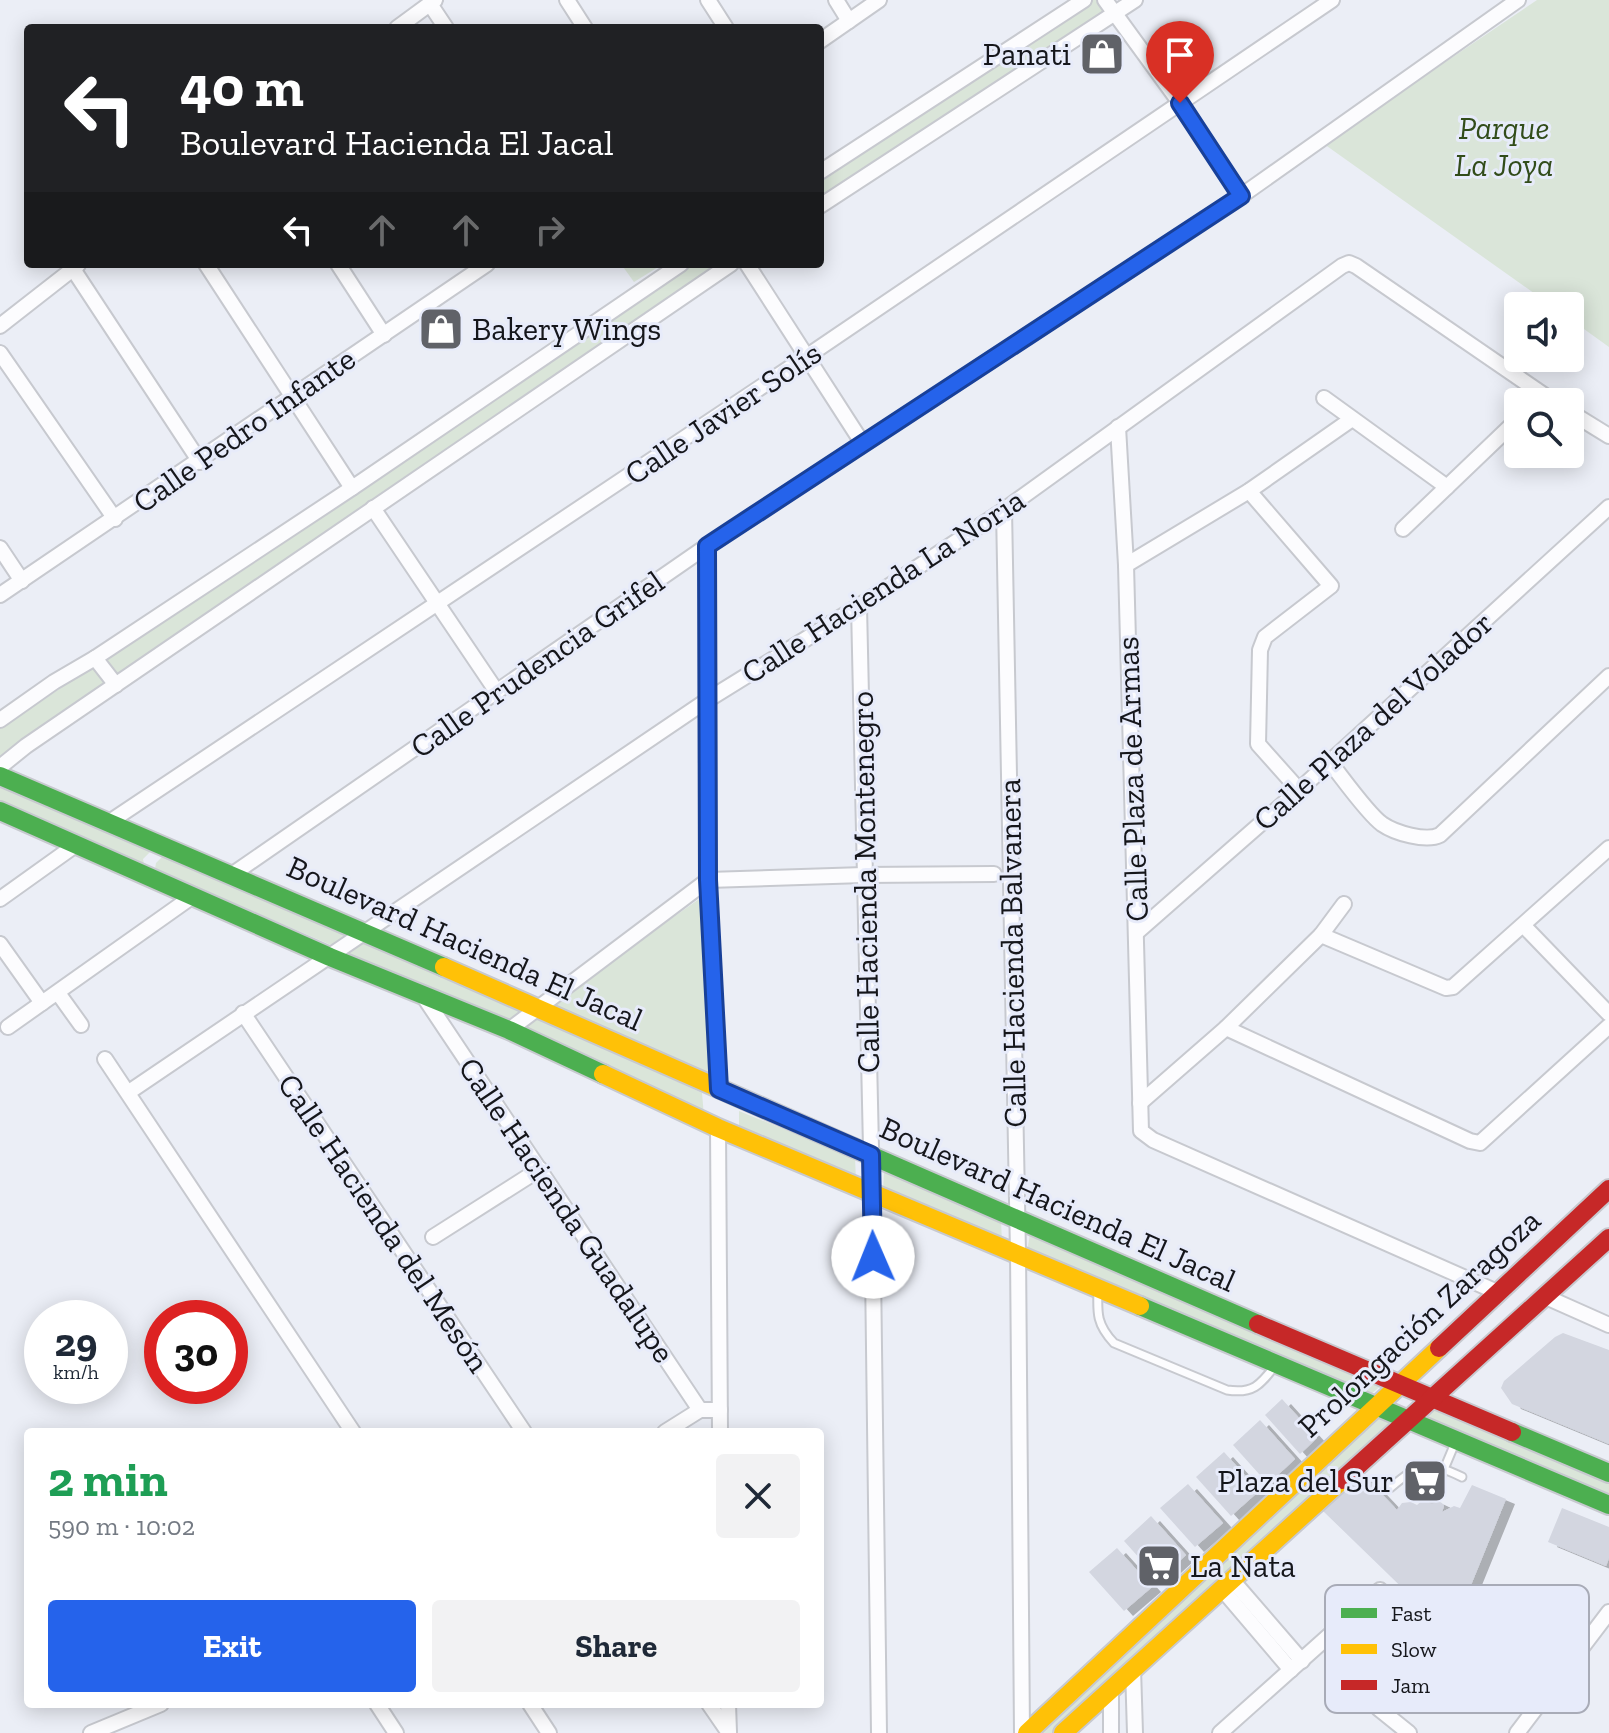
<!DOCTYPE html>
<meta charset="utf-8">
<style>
body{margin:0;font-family:"Zilla Slab",serif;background:#f2f2f3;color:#1f2937;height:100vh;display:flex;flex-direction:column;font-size:30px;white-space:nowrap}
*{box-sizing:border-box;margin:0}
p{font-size:26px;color:#747a83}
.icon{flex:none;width:44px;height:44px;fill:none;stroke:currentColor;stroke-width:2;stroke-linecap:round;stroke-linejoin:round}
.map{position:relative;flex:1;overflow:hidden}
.sheet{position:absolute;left:24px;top:1428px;width:800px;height:280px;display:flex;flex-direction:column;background:#fff;border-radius:8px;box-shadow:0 4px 20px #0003}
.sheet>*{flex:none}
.guide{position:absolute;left:24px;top:24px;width:800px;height:244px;border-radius:8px;box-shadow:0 4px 20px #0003;background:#202124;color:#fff;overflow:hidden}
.controls{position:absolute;left:1504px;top:292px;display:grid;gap:16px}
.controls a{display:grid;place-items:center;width:80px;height:80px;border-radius:8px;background:#fff;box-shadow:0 4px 20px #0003;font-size:40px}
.speed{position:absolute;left:24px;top:1300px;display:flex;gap:16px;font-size:40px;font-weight:700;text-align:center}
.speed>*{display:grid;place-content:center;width:104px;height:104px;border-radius:50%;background:#fff;box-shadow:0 4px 20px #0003;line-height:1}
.speed small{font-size:20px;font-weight:400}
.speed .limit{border:12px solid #d22;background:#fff;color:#111}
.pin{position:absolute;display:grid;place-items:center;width:68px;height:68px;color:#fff;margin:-82px -34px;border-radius:50% 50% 50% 0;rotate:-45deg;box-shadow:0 0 8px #0007}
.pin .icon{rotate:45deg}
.me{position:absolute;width:88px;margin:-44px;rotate:359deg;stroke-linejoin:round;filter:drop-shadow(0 0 6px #0008)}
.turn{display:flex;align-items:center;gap:28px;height:168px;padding:0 24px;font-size:36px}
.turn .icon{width:104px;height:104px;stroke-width:2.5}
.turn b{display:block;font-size:56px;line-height:68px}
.lanes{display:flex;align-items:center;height:76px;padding:0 24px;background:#0003;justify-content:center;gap:40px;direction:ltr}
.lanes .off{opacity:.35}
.round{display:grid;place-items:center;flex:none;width:84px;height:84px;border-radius:8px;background:#f2f2f3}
.head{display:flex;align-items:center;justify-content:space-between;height:136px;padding:0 24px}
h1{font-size:48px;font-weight:800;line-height:60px;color:#1e9e55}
.action{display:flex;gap:16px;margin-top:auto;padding:16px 24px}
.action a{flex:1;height:92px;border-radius:8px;background:#2563eb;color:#fff;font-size:32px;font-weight:800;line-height:92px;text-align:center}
.action a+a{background:#f2f2f3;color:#1f2937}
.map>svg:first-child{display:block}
.green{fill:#dae5d9}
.building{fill:#d3d6e0;filter:url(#shadow)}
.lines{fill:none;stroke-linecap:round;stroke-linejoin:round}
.lane-casing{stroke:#c7c9cf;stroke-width:11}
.street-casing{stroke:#c7c9cf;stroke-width:18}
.fast-casing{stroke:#c7c9cf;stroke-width:22}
.slow-casing{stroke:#c7c9cf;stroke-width:22}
.jam-casing{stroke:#c7c9cf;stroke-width:22}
.lane{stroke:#fcfcfe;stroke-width:7}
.street{stroke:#fcfcfe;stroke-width:14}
.fast{stroke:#4caf50;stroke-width:18}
.slow{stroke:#ffc107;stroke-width:18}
.jam{stroke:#c62828;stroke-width:18}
.route-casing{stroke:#184099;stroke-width:20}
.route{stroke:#2563eb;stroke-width:14}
.labels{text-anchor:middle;stroke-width:6;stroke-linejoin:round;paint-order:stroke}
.poi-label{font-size:32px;fill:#15161b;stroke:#e7ebfa;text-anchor:end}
.park-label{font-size:32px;font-style:italic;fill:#324c1a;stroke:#e7ebfa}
.street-label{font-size:32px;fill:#15161b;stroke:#e7ebfa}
.key{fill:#e7ebfa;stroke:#a8abb7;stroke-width:2}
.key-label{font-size:22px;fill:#15161b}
</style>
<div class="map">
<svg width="1609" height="1733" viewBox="0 0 1609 1733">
<defs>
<filter id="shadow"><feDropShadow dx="9" dy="5" stdDeviation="0" flood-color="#0004"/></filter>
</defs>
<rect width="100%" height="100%" fill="#ebeef6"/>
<g class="green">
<path d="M 1093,0 L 1099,0 L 1109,12 L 820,199 L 820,179 Z"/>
<path d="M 1537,0 L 1609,0 L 1609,347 L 1570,319 L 1570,306 L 1552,306 L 1324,144 Z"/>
<path d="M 621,264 L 663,264 L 634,282 Z"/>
<path d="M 689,264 L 720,264 L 0,757 L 0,729 Z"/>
<path d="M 0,783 L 152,850 L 143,859 L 144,864 L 0,802 Z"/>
<path d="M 164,855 L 350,936 L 331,945 L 155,869 L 156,863 Z"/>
<path d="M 705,895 L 710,1074 L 546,1006 Z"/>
<path d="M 363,937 L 702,1093 L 704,1116 L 333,955 Z"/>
<path d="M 739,1111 L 855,1158 L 856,1180 L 739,1130 Z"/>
<path d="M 884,1171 L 1001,1221 L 1002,1242 L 883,1191 Z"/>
<path d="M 1030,1234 L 1382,1385 L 1366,1398 L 1027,1252 Z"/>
<path d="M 1432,1405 L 1609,1479 L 1609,1499 L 1418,1418 Z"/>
<path d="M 1373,1407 L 1407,1421 L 1063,1733 L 1027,1733 Z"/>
</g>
<g class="building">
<path d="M 1563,1333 L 1609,1350 L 1609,1444 L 1512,1404 L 1501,1388 L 1504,1381 L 1555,1337 Z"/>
<path d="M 1282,1399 L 1317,1438 L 1300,1454 L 1265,1415 Z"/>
<path d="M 1260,1420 L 1295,1459 L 1268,1484 L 1233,1445 Z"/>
<path d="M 1224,1452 L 1259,1491 L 1231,1516 L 1196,1477 Z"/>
<path d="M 1363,1474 L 1397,1510 L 1402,1503 L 1411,1502 L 1417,1505 L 1427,1496 L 1442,1503 L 1444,1506 L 1442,1512 L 1454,1506 L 1460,1508 L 1472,1485 L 1506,1499 L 1460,1612 L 1430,1598 L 1422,1607 L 1323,1511 Z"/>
<path d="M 1188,1484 L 1223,1523 L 1195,1547 L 1160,1508 Z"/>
<path d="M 1562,1508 L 1609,1527 L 1609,1558 L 1606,1566 L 1548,1542 Z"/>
<path d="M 1151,1516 L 1186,1555 L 1159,1580 L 1124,1541 Z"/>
<path d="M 1117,1548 L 1152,1587 L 1124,1611 L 1089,1572 Z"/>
</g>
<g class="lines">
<g class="lane-casing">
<g id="lane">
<path d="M 1098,1290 C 1097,1314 1097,1325 1114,1343 L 1227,1390 C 1253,1394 1260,1385 1275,1366"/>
<path d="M 1390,1488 C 1420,1463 1427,1460 1462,1477"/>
<path d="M 1432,1498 L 1455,1443"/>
</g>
</g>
<g class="street-casing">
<g id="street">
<path d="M 567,0 L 585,28"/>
<path d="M 708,0 L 726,28"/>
<path d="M 836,0 L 849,21"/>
<path d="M 1105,0 L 1180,103 L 1241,196"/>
<path d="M 430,4 L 446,28"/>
<path d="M 397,28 L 435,0"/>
<path d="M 820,41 L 879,0"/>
<path d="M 820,172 L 1084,0"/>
<path d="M 820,206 L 1135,0"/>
<path d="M 206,264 L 352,488"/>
<path d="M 338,264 L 384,335"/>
<path d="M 747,264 L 863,444"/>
<path d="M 73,269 L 200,462"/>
<path d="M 0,326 L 78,265"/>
<path d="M 0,353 L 115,519"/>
<path d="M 1324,398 L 1447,487"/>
<path d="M 1570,412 L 1609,436"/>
<path d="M 1118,427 L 1126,565 L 1141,1131 L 1153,1140 L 1497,1292"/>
<path d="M 1249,491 L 1331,586 L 1265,637 L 1260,650 L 1258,744 L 1299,790"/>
<path d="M 373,508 L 497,692"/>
<path d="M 1004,510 L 1018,1253 L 1022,1733"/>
<path d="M 1403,529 L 1518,419"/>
<path d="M 707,546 L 708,880 L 719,1089"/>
<path d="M 0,548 L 22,581"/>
<path d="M 1126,565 L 1249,491 L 1352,419"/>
<path d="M 0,595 L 487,264"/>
<path d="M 859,606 L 872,1193 L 879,1733"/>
<path d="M 95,658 L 116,685"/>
<path d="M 0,720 L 54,682 L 95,658 L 352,488 L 681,264"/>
<path d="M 1329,761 C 1342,777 1367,813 1382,824 C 1395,833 1426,842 1440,835 L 1609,676"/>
<path d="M 0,767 L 26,746 L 731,264"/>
<path d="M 111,821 L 806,357 L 1332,0"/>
<path d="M 233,874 L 707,546 L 1241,196 L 1518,0"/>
<path d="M 0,899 L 77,844"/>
<path d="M 1524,926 L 1609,1014"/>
<path d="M 1136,933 L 1299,790 L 1609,507"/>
<path d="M 1321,935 L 1344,904"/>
<path d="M 0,944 L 42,1003"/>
<path d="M 58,993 L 81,1025"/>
<path d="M 422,994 L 700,1410 L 720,1410"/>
<path d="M 243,1013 L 524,1432"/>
<path d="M 8,1027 L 193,896"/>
<path d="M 1226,1028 L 1470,1141 L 1480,1143 L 1609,1026"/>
<path d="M 509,1030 L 708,880 L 864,875 L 994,874"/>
<path d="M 105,1059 L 353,1432"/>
<path d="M 129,1092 L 709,699 L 859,606 L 1004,510 L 1342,266 L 1349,263 L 1356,266 L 1554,402"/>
<path d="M 1140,1103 L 1226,1028 L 1321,935 L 1446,988 L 1453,987 L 1609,848"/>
<path d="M 718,1128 L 720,1432"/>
<path d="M 433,1237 L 540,1169"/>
<path d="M 1546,1297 L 1609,1325"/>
<path d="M 665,1432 L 700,1410"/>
<path d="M 1232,1580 L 1302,1661"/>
<path d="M 1222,1589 L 1291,1670"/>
<path d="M 1133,1668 L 1135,1733"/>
<path d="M 1111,1690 L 1111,1733"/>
<path d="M 377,1704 L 396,1733"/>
<path d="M 530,1704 L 549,1733"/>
<path d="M 709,1704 L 729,1733"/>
<path d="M 728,1704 L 729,1732"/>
<path d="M 1378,1708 L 1409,1733"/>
<path d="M 91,1733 L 161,1704"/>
<path d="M 1220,1733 L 1380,1590"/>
<path d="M 1517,1733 L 1609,1612"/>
</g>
</g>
<g class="fast-casing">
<g id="fast">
<path d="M 0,776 L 444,967"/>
<path d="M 0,811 L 330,957 L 509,1030 L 603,1074"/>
<path d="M 854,1148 L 1258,1324"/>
<path d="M 1140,1306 L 1609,1505"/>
<path d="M 1512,1432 L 1609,1473"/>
</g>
</g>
<g class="slow-casing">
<g id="slow">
<path d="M 444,967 L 854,1148"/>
<path d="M 603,1074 L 718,1128 L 1140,1306"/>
<path d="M 1027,1733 L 1439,1348"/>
<path d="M 1063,1733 L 1342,1480"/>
</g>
</g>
<g class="jam-casing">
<g id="jam">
<path d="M 1258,1324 L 1512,1432"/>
<path d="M 1439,1348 L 1609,1189"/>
<path d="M 1342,1480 L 1609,1238"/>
</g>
</g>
<use href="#lane" class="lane"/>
<use href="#street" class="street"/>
<use href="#fast" class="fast"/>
<use href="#slow" class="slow"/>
<use href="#jam" class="jam"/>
</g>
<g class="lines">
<g class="route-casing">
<path id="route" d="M 873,1257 L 871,1155 L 719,1089 L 708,880 L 707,546 L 1241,196 L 1180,103"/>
</g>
<use href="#route" class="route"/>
</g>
<defs>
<g id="shop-square" transform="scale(2.3)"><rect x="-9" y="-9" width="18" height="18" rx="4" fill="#606268" stroke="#e7ebfa"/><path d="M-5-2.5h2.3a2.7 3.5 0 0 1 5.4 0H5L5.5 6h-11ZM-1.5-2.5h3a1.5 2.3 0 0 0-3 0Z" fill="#fff"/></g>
<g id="supermarket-square" transform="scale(2.3)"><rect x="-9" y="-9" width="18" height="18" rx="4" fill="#606268" stroke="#e7ebfa"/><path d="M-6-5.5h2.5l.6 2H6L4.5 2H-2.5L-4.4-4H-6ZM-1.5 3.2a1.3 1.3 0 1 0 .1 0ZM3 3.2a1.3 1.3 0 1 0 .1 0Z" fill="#fff"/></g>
</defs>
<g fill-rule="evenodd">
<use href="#shop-square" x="1102" y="54"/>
<use href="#shop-square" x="441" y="329"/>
<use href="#supermarket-square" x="1425" y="1481"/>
<use href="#supermarket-square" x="1159" y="1566"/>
</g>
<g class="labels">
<g class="poi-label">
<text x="1071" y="65">Panati</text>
<text x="472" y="340" text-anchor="start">Bakery Wings</text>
<text x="1394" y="1492">Plaza del Sur</text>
<text x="1190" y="1577" text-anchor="start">La Nata</text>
</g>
<g class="park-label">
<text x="1504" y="139">Parque<tspan x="1504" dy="37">La Joya</tspan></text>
</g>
<g class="street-label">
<text transform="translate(723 413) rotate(-34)" y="11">Calle Javier Solís</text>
<text transform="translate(244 430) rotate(-35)" y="11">Calle Pedro Infante</text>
<text transform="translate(883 586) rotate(-33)" y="11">Calle Hacienda La Noria</text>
<text transform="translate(537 664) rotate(-35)" y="11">Calle Prudencia Grifel</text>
<text transform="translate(1373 721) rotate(-42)" y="11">Calle Plaza del Volador</text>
<text transform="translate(1132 779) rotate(-92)" y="11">Calle Plaza de Armas</text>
<text transform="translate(865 882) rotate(-91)" y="11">Calle Hacienda Montenegro</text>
<text transform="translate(465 943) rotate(24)" y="11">Boulevard Hacienda El Jacal</text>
<text transform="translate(1012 953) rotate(-91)" y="11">Calle Hacienda Balvanera</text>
<text transform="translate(1058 1204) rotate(24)" y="11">Boulevard Hacienda El Jacal</text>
<text transform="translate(567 1210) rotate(56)" y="11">Calle Hacienda Guadalupe</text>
<text transform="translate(384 1223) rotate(56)" y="11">Calle Hacienda del Mesón</text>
<text transform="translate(1419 1323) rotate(-43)" y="11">Prolongación Zaragoza</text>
</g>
</g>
<rect x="1325" y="1585" width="264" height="128" rx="12" class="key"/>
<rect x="1341" y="1608" width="36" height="10" fill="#4caf50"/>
<rect x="1341" y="1644" width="36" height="10" fill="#ffc107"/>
<rect x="1341" y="1680" width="36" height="10" fill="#c62828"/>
<g class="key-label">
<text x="1391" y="1621">Fast</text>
<text x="1391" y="1657">Slow</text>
<text x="1391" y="1693">Jam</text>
</g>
</svg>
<div class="controls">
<a><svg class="icon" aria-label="sound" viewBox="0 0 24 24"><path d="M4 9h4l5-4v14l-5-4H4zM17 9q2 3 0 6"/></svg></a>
<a><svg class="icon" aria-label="search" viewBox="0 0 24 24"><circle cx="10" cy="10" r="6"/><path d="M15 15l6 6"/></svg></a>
</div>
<div class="speed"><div>29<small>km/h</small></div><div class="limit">30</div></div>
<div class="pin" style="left:1180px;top:103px;background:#d93025"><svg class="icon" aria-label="arrive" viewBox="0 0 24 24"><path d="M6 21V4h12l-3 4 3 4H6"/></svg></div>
<svg class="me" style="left:873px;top:1257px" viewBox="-20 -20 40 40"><circle r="19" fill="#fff"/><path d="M0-13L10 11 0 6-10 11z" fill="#2563eb"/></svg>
<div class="guide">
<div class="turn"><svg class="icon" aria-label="left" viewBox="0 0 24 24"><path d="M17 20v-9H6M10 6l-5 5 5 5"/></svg><div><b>40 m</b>Boulevard Hacienda El Jacal</div></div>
<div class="lanes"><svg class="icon" aria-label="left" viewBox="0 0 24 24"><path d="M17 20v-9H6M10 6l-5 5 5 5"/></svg><svg class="icon off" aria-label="ahead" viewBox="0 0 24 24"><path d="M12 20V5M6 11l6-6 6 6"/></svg><svg class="icon off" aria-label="ahead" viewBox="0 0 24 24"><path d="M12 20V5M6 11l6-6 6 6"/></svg><svg class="icon off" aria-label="right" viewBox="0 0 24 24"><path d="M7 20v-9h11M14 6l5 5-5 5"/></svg></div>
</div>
<section class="sheet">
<div class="head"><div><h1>2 min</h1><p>590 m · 10:02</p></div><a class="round"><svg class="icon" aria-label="close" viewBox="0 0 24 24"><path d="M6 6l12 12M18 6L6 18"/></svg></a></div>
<div class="action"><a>Exit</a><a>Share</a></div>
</section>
</div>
